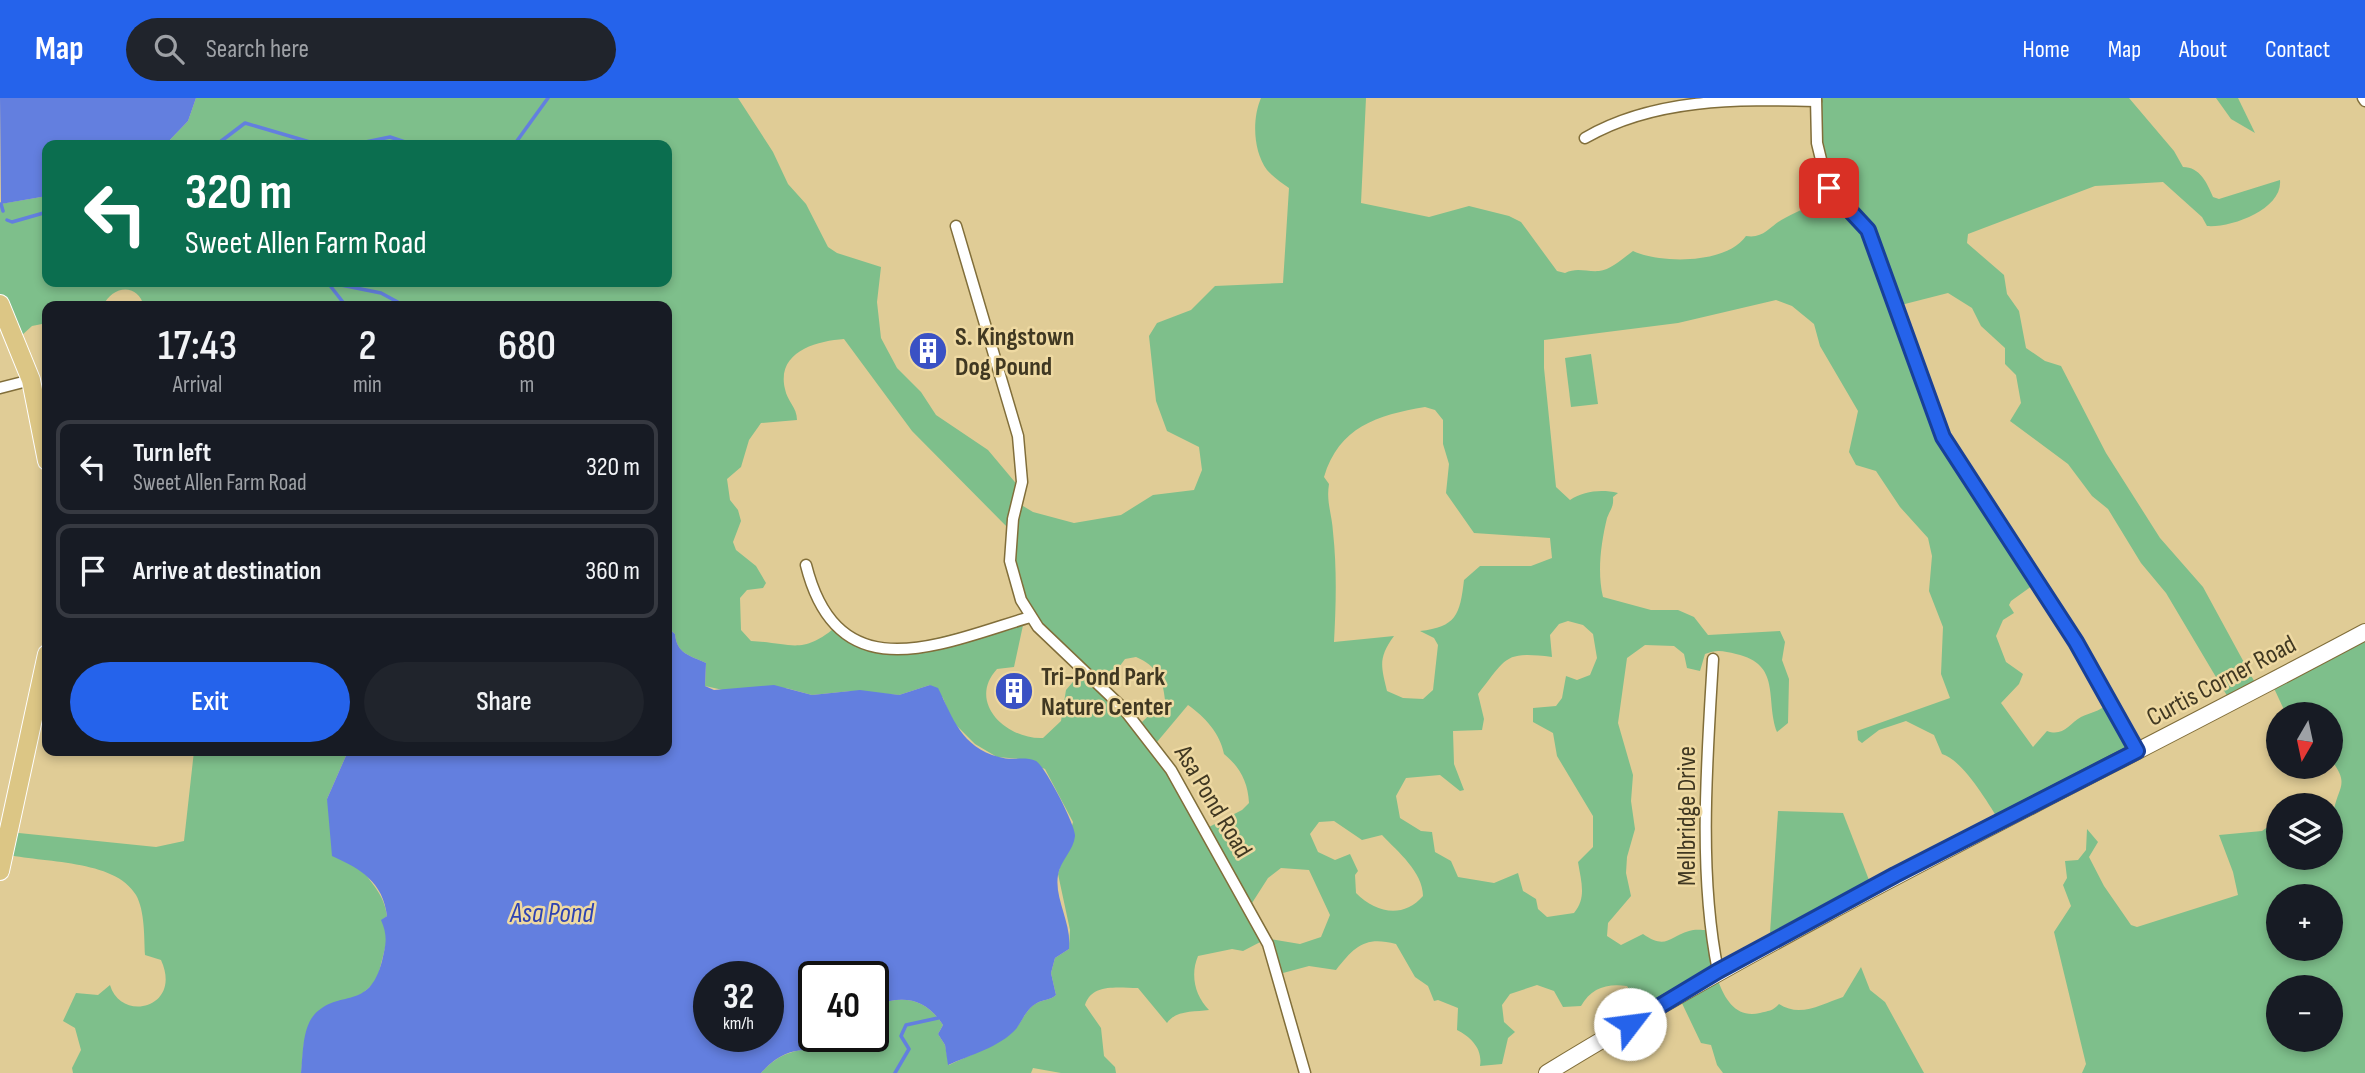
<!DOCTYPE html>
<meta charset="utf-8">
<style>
body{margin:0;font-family:"Sofia Sans Condensed",sans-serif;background:#20242c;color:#f1f3f6;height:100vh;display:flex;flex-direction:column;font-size:26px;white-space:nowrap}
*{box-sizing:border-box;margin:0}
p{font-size:23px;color:#9ea1a6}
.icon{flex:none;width:38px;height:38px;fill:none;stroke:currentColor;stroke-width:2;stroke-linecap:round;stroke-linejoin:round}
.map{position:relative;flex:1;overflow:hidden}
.drawer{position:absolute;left:42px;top:203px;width:630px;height:455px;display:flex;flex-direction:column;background:#171b24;border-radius:14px;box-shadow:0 4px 10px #0003}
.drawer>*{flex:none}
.banner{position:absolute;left:42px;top:42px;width:630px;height:147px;border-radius:14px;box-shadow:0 4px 10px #0003;background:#0b6e4f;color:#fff;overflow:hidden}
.needle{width:46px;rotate:189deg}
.controls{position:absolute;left:2266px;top:604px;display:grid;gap:14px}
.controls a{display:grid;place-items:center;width:77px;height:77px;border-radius:50%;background:#171b24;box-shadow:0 4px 10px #0003;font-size:35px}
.speed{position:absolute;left:693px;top:863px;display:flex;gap:14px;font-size:35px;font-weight:700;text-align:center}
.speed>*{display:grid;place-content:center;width:91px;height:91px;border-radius:50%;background:#171b24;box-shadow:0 4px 10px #0003;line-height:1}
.speed small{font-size:18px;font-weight:400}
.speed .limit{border:4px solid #111;border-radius:10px;background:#fff;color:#111}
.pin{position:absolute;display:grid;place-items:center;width:60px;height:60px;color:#fff;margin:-30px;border-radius:14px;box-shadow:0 4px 10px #0006}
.me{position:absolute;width:77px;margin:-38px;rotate:60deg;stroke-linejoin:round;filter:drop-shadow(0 0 5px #0008)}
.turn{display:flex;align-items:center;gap:24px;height:147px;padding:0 28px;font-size:32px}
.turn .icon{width:91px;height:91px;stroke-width:2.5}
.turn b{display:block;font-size:49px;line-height:60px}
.eta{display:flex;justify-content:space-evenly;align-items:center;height:119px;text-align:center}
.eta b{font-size:42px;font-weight:600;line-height:49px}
.primary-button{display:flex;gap:14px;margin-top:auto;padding:14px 28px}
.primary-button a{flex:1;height:80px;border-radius:42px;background:#2563eb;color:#fff;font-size:28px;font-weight:600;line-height:80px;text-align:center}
.primary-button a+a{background:#20242c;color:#f1f3f6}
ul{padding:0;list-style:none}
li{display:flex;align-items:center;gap:21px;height:94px;margin:0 14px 10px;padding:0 14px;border:4px solid #363941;border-radius:14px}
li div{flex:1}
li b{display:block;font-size:26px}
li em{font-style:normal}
header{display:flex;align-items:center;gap:42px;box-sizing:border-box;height:98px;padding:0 35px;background:#2563eb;color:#fff}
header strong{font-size:33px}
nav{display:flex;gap:38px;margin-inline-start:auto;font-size:24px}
.search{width:490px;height:63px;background:#20242c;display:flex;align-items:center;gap:18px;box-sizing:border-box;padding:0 24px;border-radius:38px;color:#9ea1a6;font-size:26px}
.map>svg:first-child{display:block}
.green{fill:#7ebf8b;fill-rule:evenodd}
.water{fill:#637fdf;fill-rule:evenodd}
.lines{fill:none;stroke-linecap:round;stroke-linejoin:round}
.stream{stroke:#637fdf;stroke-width:3.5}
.street-casing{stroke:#816e3a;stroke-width:13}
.secondary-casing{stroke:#816e3a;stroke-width:18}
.primary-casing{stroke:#fff;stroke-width:20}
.street{stroke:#fff;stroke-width:10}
.secondary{stroke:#fff;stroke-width:16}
.primary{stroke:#dcc685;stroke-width:18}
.route-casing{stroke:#184099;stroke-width:18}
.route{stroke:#2563eb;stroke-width:12}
.labels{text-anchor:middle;stroke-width:5;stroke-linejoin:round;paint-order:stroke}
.poi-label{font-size:26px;font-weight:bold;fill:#403822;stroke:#eed9a2;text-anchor:start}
.street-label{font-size:26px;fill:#403822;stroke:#eed9a2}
.water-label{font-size:28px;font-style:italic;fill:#2e42b2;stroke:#eed9a2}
</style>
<header>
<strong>Map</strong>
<div class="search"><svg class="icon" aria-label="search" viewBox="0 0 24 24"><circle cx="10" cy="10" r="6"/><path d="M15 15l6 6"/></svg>Search here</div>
<nav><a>Home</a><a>Map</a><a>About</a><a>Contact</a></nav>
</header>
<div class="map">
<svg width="2365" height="975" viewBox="0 0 2365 975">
<rect width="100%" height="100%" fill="#e0cc96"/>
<g class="green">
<path d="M 196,0 L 738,0 L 773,54 L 788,86 L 806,106 L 828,149 L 837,155 L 881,169 L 877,204 L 881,240 L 897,270 L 921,294 L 936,317 L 988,352 L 1019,389 L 1018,405 L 1033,414 L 1074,425 L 1121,417 L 1153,397 L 1194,392 L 1202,372 L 1199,349 L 1167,333 L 1156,303 L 1149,238 L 1157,225 L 1191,212 L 1215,188 L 1283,185 L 1289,90 C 1282,85 1273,79 1267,72 C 1253,53 1252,21 1261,0 L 1366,0 L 1361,105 L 1429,119 L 1469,108 L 1509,118 L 1521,124 L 1557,173 L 1565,175 C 1577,169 1586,174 1599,173 C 1611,172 1623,160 1633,153 C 1661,166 1727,166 1746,138 C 1765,141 1770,127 1785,120 C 1800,112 1816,106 1830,95 L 1815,0 L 2129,0 L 2174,53 L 2183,69 C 2200,69 2207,85 2213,99 L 2219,101 L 2280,82 C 2283,111 2231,130 2207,128 L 2202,119 L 2163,84 L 2095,88 L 1968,136 L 1967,145 L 2004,177 L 2007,196 L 2019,213 L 2026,250 L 2045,263 L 2061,268 L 2106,355 L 2160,440 L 2203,489 L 2259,592 L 2232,606 L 2166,495 L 2141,465 L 2108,411 L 2092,398 L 2068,366 L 2010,323 L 2021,305 L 2016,277 L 2005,266 L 2005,250 L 1981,228 L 1972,210 L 1948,195 L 1897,208 L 1930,310 L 2036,485 L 2011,503 L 2009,507 L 2014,515 L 2003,522 L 1996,538 L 2006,564 L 2023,576 L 2019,586 L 2001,605 L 2033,649 L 2047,633 C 2063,639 2069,626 2081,619 C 2090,615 2099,613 2107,607 L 2136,655 L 2000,724 C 1988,705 1963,662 1942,656 L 1934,637 L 1906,623 L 1879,632 L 1862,645 L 1858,642 L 1857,633 L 1950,600 L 1941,576 L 1943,529 L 1929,493 L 1932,458 L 1928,440 L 1900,409 L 1876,373 L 1856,367 L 1849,354 L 1858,313 L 1820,248 L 1814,226 L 1792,208 L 1776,202 L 1678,225 L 1544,242 L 1544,270 L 1556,389 L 1570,402 C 1584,393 1601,391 1618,395 L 1613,399 C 1614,409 1610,412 1607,420 C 1601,445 1597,474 1603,499 L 1651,512 L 1678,512 L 1694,519 L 1708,537 L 1780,533 L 1785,544 L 1782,562 L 1789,581 L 1788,625 L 1777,634 C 1765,602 1782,566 1736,556 C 1724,553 1717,551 1705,556 L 1700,573 L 1687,570 L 1684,556 L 1674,548 L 1645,547 L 1627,560 L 1618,625 L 1633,677 L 1631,703 L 1635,731 L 1627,759 L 1626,775 L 1631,798 L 1608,825 L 1607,838 L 1621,847 L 1643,836 C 1666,852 1669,839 1689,833 C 1694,831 1702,832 1707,832 C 1712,859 1719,925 1760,915 C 1768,913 1773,913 1779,906 C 1800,920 1822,906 1843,899 L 1861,869 L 1870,892 L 1885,904 L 1924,975 L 1723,975 L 1717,967 L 1711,947 L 1701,945 L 1679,899 L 1646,916 L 1627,888 C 1607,885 1591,890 1581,908 L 1563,909 L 1554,893 L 1537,887 L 1510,896 L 1502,907 L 1504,924 L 1515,934 L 1508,940 L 1502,966 L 1480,968 C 1483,951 1471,939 1457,932 L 1458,910 L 1438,902 L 1434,903 L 1428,888 L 1415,879 L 1396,846 C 1365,838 1355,848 1336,872 L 1309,868 L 1283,875 L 1268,840 L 1243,853 L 1232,851 L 1198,858 C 1190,877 1195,898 1209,912 C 1194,914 1176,912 1167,925 L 1138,890 C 1118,890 1092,885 1085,907 L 1101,930 L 1104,958 L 1115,969 L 1116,975 L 1061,975 L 1033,970 L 1031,975 L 761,975 C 797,935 826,964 853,938 L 873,938 L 877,907 C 905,896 927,902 943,927 L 938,936 L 945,947 L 949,967 C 970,957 993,949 1012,934 C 1022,926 1025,911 1037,905 C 1044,901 1049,903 1056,897 L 1051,875 L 1055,860 L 1069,851 L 1070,832 L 1058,776 L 1073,724 L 1045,671 L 1020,661 L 997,659 L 975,646 L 952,623 L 943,600 L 930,587 L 899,597 L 851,593 L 812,597 L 786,590 L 723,592 L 705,588 L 706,565 C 689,557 677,556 675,536 L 667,529 L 667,208 L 144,208 C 137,184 112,188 103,208 L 47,208 L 47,225 L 32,228 L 21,238 L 0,199 L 0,106 L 47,98 L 47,184 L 667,184 L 667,47 L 165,47 L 188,23 ZM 844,241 L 912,333 L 1013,435 L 1015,486 L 1043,530 L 1084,571 L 1066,592 L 1061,623 L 1043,640 C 1008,642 966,605 997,571 L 1014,569 L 1025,518 L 901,549 L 874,546 L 838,527 C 802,558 793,545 751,543 L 741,532 L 740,500 L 747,492 L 763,490 L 766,485 L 756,468 L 736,452 L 733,444 L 741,423 L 738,412 L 730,402 L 727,381 L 741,369 L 749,342 L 761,325 L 797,322 C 797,309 787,303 785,291 C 776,254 816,243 844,241 ZM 1425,309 L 1435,312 L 1443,322 L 1443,346 L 1449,366 L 1446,395 L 1474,435 L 1550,440 L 1552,460 L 1531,468 L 1480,468 L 1464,482 C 1460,517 1456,529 1420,533 L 1434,540 L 1438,547 L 1433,592 L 1423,601 L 1403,600 L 1387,593 C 1381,568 1378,560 1394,538 L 1334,544 C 1336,507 1337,471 1333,434 C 1332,416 1326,404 1329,386 L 1324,379 C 1339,329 1377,317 1425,309 ZM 1568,523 L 1583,527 L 1593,536 L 1597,560 L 1590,577 L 1577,582 L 1566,578 L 1562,600 L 1556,608 L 1533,610 L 1533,624 L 1553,635 L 1557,658 L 1593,718 L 1593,749 L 1578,764 C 1581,783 1587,800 1574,815 L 1547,819 L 1538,811 L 1536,801 L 1523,793 L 1518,775 L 1494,785 L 1458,779 L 1451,763 L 1435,754 L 1432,734 L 1421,733 L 1400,720 L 1396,698 L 1406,680 L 1440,677 L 1460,693 L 1464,692 L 1454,666 L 1453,633 L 1482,632 L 1484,621 L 1478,596 C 1507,560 1503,553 1552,559 L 1550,537 L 1559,526 ZM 1136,559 C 1157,568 1163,581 1165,602 L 1142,624 L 1105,588 L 1125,561 ZM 1188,607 C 1205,619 1220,635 1224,656 C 1240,669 1248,684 1249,705 L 1242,712 L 1209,729 L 1170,661 L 1157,644 ZM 1334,723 L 1362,742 L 1382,737 C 1398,754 1423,774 1423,798 C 1403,821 1376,815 1356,795 L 1355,777 L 1358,773 L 1350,756 L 1335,762 L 1318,754 L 1310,736 L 1319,724 ZM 1281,770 L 1309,772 L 1330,817 L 1321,839 L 1300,846 L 1270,841 L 1252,805 L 1268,780 Z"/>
<path d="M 2216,0 L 2238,0 L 2255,35 L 2231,21 Z"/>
<path d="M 1591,256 L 1598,306 L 1571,309 L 1565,260 Z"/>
<path d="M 2365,536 L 2365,975 L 2082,975 L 2086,966 L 2054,834 L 2071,808 L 2063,787 L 2067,780 L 2065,763 L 2078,762 L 2086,752 L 2087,731 L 2098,744 L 2089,759 L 2104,788 L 2131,827 L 2137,829 L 2238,797 L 2233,774 L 2219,737 L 2262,733 L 2269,728 L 2278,740 L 2278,760 L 2331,760 L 2331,741 L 2338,733 C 2337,726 2333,716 2334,711 C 2339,688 2349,686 2332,663 L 2339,649 L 2331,629 L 2331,616 L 2286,616 L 2272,586 ZM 2278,798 L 2331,798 L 2331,850 L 2278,850 ZM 2278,889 L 2331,889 L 2331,942 L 2278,942 Z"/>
<path d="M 194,653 L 348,653 L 327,701 C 338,724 348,750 362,771 C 373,788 384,796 387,818 L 382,822 L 388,838 L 377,882 L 360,898 L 333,906 L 304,945 L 301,975 L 73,975 L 72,970 L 81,952 L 75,930 L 63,923 L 76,895 L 98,897 L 110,887 C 121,925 183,910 161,862 L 145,857 C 144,839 145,813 136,797 C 115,761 42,765 4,756 L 9,734 L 156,749 L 184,743 Z"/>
<path d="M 1778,713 L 1843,715 L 1869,782 L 1770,835 Z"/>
</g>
<g class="water">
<path d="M 0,0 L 196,0 L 188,23 L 165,47 L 47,47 L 47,98 L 1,106 Z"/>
<path d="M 667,529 L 675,536 C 677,556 689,557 706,565 L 705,588 L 714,592 L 774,587 L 812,597 L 860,592 L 899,597 L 930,587 L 938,590 C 953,620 961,649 999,659 C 1011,663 1026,658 1036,663 C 1045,668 1076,728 1075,738 C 1074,752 1060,763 1058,777 C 1054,801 1072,825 1069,851 L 1055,860 L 1051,875 L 1056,897 C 1049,903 1044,901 1037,905 C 1026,911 1023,922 1016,931 C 1000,949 970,957 948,967 L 945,947 L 938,936 L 943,927 C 927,902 905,896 877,907 L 873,921 L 873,878 L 814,878 L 814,938 L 853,938 C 821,969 800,932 761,975 L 301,975 C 303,958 302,931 314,917 C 339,890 369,914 382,863 C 386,846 388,838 381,822 L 387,818 C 383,784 361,771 332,758 L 327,701 L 348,653 L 443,653 L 448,656 L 454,653 L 667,653 ZM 709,878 L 768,878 L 768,938 L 709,938 Z"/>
</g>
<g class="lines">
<g class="stream">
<path d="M 216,47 L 245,25 L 320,47"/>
<path d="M 351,47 L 390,39 L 414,47"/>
<path d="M 514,47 L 548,0"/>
<path d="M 1,106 L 3,113"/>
<path d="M 7,122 L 12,124 L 47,114"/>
<path d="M 326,184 L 381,195 L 405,208"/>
<path d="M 328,185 L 346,208"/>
<path d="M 895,975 L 909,951 L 901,938 L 906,927 L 938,920"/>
</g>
<g class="street-casing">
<g id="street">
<path d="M 1816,0 L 1817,45 L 1826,82 L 1839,104 L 1868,132 L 1943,339 L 2076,544 L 2137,653"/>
<path d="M 2363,0 L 2365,3"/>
<path d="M 1585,40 C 1654,0 1737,1 1816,3"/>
<path d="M 956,128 L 1018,338 L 1022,384 L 1013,421 L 1010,463 L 1021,502 L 1038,529 L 1123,610 L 1171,672 L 1268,846 L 1305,975"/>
<path d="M 0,290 L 31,282"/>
<path d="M 806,467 C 838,595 940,546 1030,519"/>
<path d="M 1713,561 C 1707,661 1698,775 1718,873"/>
</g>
</g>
<g class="secondary-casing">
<path id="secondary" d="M 1547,975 C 1812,813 2092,680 2365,534"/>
</g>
<g class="primary-casing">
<g id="primary">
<path d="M 0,206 L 31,282 L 47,363"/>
<path d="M 0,773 L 47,556"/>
</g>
</g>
<use href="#street" class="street"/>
<use href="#secondary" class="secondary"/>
<use href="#primary" class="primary"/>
</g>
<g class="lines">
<g class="route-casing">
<path id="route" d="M 1630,926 L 1718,873 L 1895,777 L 2137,653 L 2076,544 L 1943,339 L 1868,132 L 1829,90"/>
</g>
<use href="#route" class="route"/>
</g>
<defs>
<g id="building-disc" transform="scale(2.0125)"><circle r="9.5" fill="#3a51c4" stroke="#eed9a2"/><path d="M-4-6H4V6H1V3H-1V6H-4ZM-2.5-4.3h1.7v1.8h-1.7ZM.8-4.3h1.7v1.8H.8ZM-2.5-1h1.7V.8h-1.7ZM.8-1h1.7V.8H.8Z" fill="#fff"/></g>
</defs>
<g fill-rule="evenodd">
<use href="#building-disc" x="928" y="253"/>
<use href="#building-disc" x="1014" y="593"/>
</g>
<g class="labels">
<g class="poi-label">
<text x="955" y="247">S. Kingstown<tspan x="955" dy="30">Dog Pound</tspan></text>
<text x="1041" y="587">Tri-Pond Park<tspan x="1041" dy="30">Nature Center</tspan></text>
</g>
<g class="street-label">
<text transform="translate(2221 582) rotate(-28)" y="9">Curtis Corner Road</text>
<text transform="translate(1214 703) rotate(59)" y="9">Asa Pond Road</text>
<text transform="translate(1686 718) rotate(-90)" y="9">Mellbridge Drive</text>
</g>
<g class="water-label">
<text x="552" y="824">Asa Pond</text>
</g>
</g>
</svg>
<div class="controls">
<a><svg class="needle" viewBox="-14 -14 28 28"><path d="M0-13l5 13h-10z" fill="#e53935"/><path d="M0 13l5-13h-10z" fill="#9ea1a6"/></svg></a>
<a><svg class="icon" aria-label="layers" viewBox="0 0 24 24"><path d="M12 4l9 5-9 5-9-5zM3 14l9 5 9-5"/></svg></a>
<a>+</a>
<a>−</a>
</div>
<div class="speed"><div>32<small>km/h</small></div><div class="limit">40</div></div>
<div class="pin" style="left:1829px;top:90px;background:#d93025"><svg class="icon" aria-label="arrive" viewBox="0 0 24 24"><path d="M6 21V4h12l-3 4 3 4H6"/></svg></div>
<svg class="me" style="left:1630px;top:926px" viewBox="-20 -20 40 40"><circle r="19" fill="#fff"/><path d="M0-13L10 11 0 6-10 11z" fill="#2563eb"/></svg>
<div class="banner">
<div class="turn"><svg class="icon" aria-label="left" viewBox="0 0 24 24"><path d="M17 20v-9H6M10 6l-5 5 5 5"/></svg><div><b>320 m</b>Sweet Allen Farm Road</div></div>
</div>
<section class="drawer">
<div class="eta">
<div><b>17:43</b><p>Arrival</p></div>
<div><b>2</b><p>min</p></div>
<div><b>680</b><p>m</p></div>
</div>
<ul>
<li><svg class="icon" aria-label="left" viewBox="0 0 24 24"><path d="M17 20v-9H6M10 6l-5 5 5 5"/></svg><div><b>Turn left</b><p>Sweet Allen Farm Road</p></div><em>320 m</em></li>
<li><svg class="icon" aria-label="arrive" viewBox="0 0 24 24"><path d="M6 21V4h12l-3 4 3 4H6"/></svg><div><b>Arrive at destination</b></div><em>360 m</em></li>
</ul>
<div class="primary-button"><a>Exit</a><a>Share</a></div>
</section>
</div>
